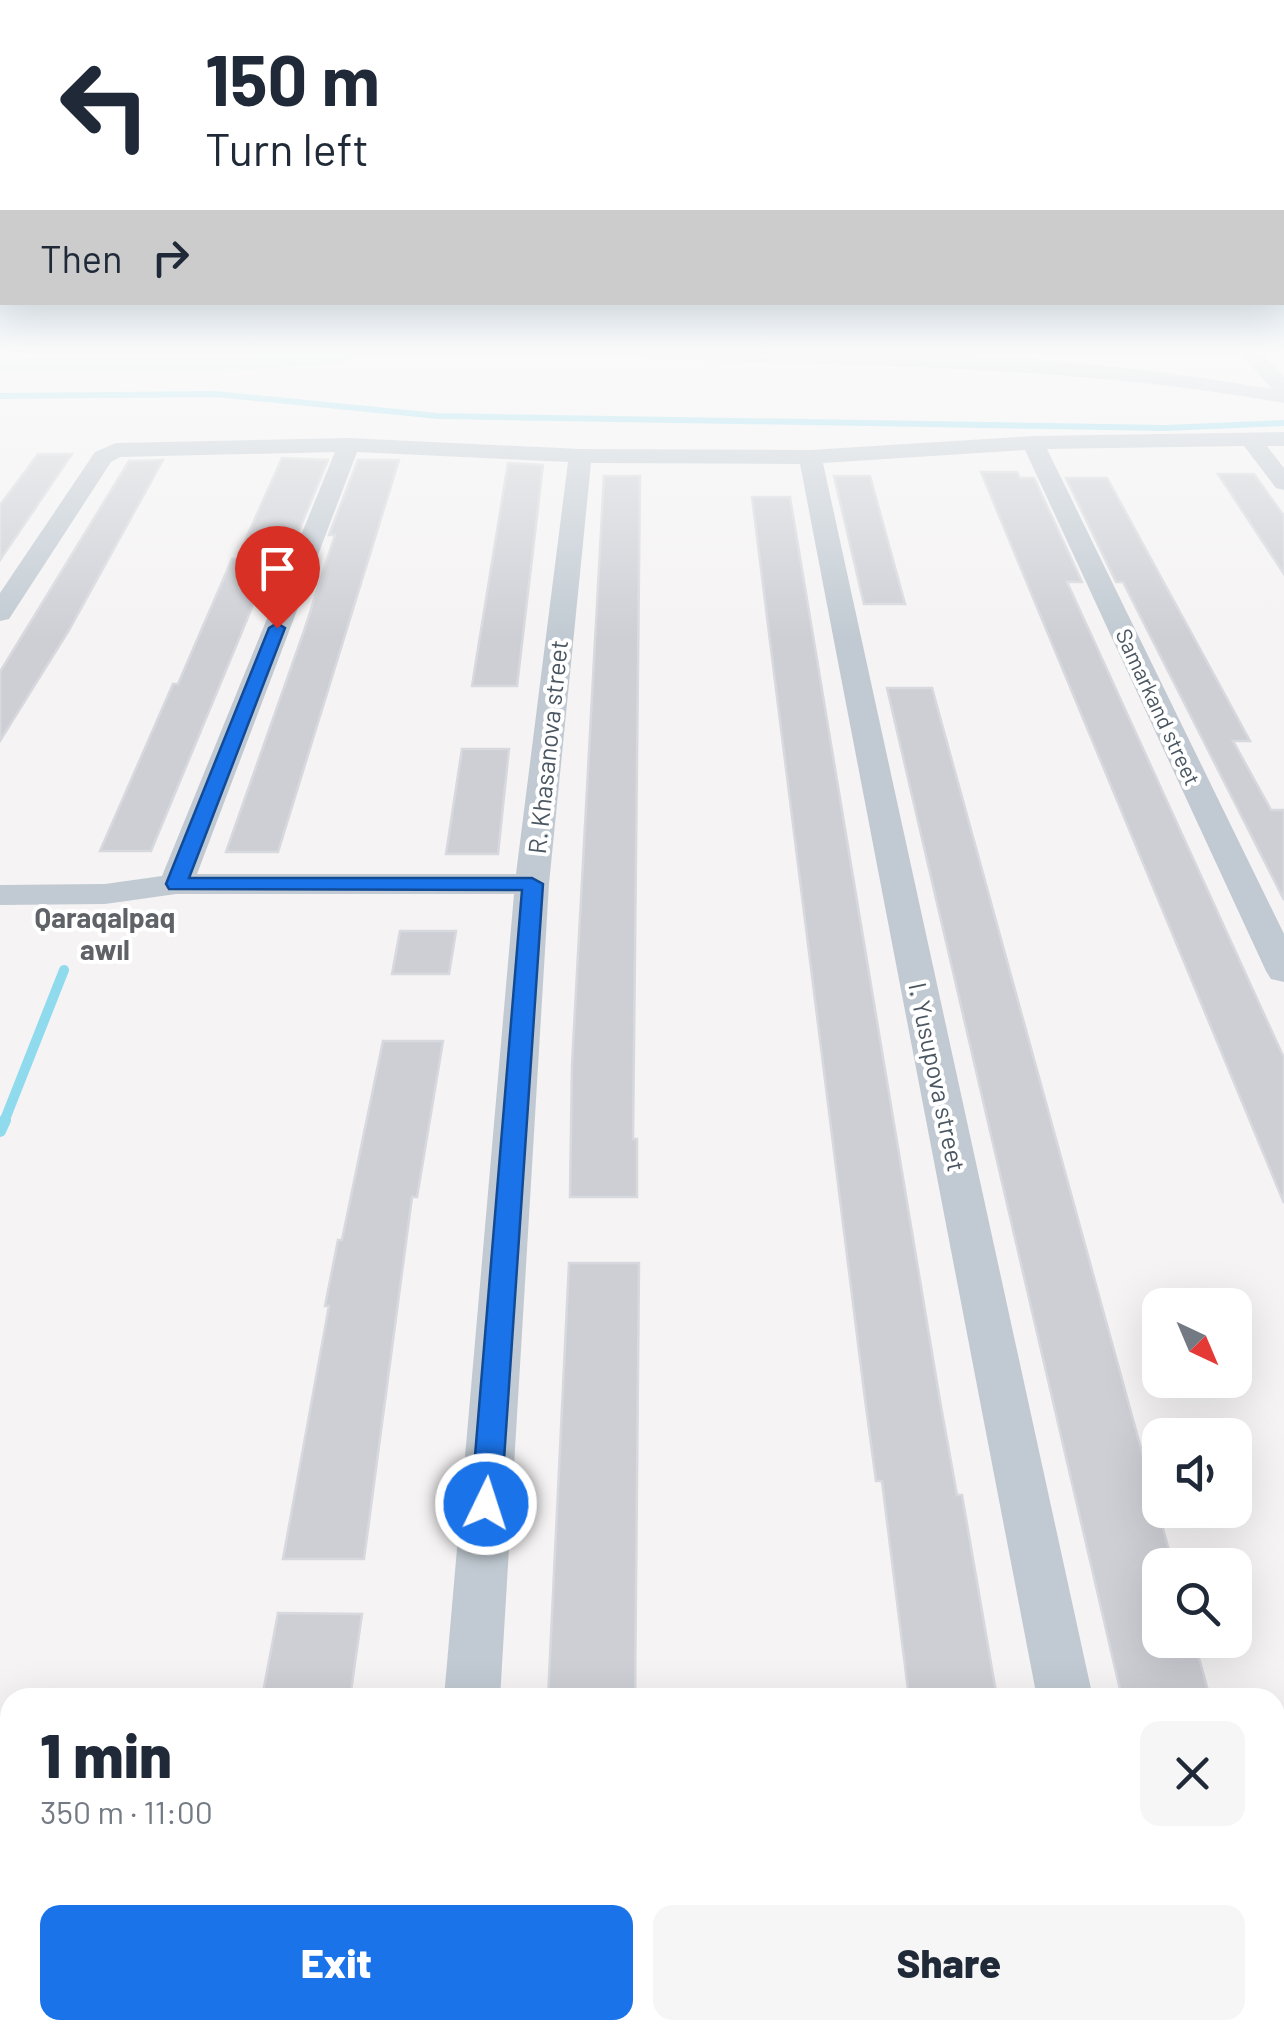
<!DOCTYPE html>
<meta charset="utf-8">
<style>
body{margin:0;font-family:Barlow,sans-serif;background:#f6f6f7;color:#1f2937;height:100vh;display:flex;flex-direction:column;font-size:38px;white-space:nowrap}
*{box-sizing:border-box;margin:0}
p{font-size:32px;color:#747a83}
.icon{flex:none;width:55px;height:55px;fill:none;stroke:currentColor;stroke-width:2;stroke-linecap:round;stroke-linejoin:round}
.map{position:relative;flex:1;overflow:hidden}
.side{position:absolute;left:0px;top:1688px;width:1285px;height:352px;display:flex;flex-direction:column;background:#fff;border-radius:30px 30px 0 0;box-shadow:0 10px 40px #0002}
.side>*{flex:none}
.top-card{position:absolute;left:0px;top:0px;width:1285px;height:305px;box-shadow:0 10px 40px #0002;background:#fff;color:#1f2937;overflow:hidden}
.needle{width:65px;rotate:136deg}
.fabs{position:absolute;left:1142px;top:1288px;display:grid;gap:20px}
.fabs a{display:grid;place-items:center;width:110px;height:110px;border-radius:20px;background:#fff;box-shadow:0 10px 40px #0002;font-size:50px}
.pin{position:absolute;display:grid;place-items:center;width:85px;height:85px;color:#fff;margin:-102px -42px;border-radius:50% 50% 50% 0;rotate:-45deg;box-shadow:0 0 10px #0007}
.pin .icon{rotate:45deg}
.me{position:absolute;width:110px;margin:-55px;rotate:4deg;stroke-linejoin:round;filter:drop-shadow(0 0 8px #0008)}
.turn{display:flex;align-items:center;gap:35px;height:210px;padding:0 40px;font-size:45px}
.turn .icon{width:130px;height:130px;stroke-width:2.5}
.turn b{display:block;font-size:70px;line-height:85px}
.then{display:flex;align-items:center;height:95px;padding:0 40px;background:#0003;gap:20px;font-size:38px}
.round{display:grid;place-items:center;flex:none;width:105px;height:105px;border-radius:20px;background:#f6f6f7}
.overview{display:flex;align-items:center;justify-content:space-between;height:170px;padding:0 40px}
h1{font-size:60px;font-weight:800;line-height:75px}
.primary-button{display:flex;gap:20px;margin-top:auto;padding:20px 40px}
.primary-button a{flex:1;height:115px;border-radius:20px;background:#1a73e8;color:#fff;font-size:40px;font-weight:800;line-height:115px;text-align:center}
.primary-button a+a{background:#f6f6f7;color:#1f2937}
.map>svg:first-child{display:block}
.green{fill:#c3f1d5}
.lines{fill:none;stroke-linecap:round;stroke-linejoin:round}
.stream-far2{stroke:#90daee;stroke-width:6}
.stream-far1{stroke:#90daee;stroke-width:10}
.stream{stroke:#90daee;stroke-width:12}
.building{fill:#cdcfd5;stroke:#d7d9de;stroke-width:2.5}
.minor{fill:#c1cad2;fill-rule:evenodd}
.route{fill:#1a73e8;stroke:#114b97;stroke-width:2.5}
.labels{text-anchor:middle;stroke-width:8;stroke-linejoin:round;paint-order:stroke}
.far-street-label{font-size:22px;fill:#4a5661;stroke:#fff}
.street-label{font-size:25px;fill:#4a5661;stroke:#fff}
.neighbourhood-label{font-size:28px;font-weight:bold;fill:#5f6368;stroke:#fff}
</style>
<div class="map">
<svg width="1284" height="2039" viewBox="0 0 1284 2039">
<rect width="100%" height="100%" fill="#f5f3f3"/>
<path class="green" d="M 0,353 L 357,353 L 346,363 L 210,373 L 0,373 Z"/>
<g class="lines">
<path class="stream-far2" d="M 0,396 L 215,394 L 438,416 L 1165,428 L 1284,423"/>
<path class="stream-far1" d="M 4,1122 L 64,970"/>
<path class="stream" d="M 0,1131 L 5,1120"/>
</g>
<g class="building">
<path d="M 38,454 L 72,454 L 0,560 L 0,505 Z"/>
<path d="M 282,458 L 328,460 L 297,535 L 282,535 L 151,851 L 100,851 L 173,684 L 178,684 L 232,559 L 237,559 Z"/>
<path d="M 163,460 L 69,630 L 0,741 L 0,672 L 129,461 Z"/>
<path d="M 358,460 L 399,460 L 278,852 L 226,852 L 304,631 L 335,535 L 329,535 Z"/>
<path d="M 508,463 L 543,465 L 517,686 L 472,686 Z"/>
<path d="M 981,472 L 1017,472 L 1020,478 L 1034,478 L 1082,582 L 1067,582 L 1284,1058 L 1284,1203 Z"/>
<path d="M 1218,474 L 1254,474 L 1284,516 L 1284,574 Z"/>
<path d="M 604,476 L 640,476 L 633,1139 L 637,1139 L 637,1197 L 570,1197 L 572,1065 Z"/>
<path d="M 834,476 L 870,476 L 905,604 L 864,604 Z"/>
<path d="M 1066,478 L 1107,478 L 1250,741 L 1233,741 L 1271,810 L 1284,810 L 1284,900 L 1123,582 L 1116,582 Z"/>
<path d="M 752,497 L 790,497 L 940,1401 L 957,1495 L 962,1495 L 997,1698 L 909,1698 L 882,1481 L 876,1481 L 865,1399 Z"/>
<path d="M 887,688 L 932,688 L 1173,1565 L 1160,1565 L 1160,1640 L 1194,1640 L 1210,1698 L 1122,1698 Z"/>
<path d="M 462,749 L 509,749 L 498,854 L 446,854 Z"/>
<path d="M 400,931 L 456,931 L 449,974 L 392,974 Z"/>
<path d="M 383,1041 L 443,1041 L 417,1197 L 412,1197 L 364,1559 L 283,1559 L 329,1306 L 325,1306 L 338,1240 L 342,1240 Z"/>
<path d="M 569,1263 L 639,1263 L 635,1698 L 548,1698 Z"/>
<path d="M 278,1613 L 362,1614 L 350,1698 L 262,1698 Z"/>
</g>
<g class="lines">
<g class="minor">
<path d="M 635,353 C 847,346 1063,352 1272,389 L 1240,353 L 1261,353 L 1284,377 L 1284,403 C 1072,365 859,366 645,359 Z"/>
<path d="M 1284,432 L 1284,446 L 1267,446 L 1284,468 L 1284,490 L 1276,488 L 1244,446 L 1047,449 L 1284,934 L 1284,982 L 1271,979 L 1266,971 L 1025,450 L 823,463 L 1093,1698 L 1037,1698 L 800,464 L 591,463 L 549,884 L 500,1698 L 444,1698 L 514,894 L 176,894 L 105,904 L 0,905 L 0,885 L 105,884 L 162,876 L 335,452 L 120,457 L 111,462 L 9,619 L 0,621 L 0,593 L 95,452 L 116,443 L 349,438 L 580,449 L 810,450 L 1033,436 ZM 357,452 L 568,462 L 516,874 L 197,874 Z"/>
<path d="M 1284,1943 L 1284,2010 L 1275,2014 L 1275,1947 Z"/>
<path d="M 415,2030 L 479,2030 L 478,2039 L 414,2039 Z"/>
<path d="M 1179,2030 L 1250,2030 L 1247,2039 L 1176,2039 Z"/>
</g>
</g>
<linearGradient id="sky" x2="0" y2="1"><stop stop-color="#85c3ea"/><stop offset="0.55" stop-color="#fafafa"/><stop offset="1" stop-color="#fafafa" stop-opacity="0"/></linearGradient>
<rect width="1284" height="638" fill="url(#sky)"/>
<path class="route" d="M 277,623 L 285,628 L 189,878 L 532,878 L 543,884 L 501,1504 L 497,1513 L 486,1517 L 475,1513 L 471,1504 L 522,890 L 169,889 L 166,884 L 269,628 Z"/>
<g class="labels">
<g class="far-street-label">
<text transform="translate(1158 707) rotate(65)" y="8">Samarkand street</text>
</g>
<g class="street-label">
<text transform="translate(548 747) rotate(-84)" y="9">R. Khasanova street</text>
<text transform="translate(937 1077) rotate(78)" y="9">I. Yusupova street</text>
</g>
<g class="neighbourhood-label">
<text x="105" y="928">Qaraqalpaq<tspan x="105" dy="32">awıl</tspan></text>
</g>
</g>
</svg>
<div class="fabs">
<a><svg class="needle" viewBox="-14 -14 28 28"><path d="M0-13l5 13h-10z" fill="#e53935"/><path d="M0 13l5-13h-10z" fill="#747a83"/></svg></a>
<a><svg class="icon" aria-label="sound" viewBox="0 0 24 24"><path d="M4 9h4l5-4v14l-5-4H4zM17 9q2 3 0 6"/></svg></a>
<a><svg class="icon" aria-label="search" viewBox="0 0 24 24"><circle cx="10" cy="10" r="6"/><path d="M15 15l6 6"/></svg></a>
</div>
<div class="pin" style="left:277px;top:628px;background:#d93025"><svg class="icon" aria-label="arrive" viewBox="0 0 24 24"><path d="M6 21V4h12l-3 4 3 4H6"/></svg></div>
<svg class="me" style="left:486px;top:1504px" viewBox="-20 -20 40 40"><circle r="17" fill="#1a73e8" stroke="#fff" stroke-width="3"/><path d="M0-11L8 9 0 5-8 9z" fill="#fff"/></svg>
<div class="top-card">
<div class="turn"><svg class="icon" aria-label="left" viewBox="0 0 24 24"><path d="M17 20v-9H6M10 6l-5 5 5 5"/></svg><div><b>150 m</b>Turn left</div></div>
<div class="then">Then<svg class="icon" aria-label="right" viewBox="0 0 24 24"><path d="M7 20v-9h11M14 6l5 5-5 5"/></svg></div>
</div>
<section class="side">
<div class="overview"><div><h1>1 min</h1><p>350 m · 11:00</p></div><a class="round"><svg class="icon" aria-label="close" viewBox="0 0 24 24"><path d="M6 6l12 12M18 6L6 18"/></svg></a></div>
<div class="primary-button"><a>Exit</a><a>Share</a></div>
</section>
</div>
